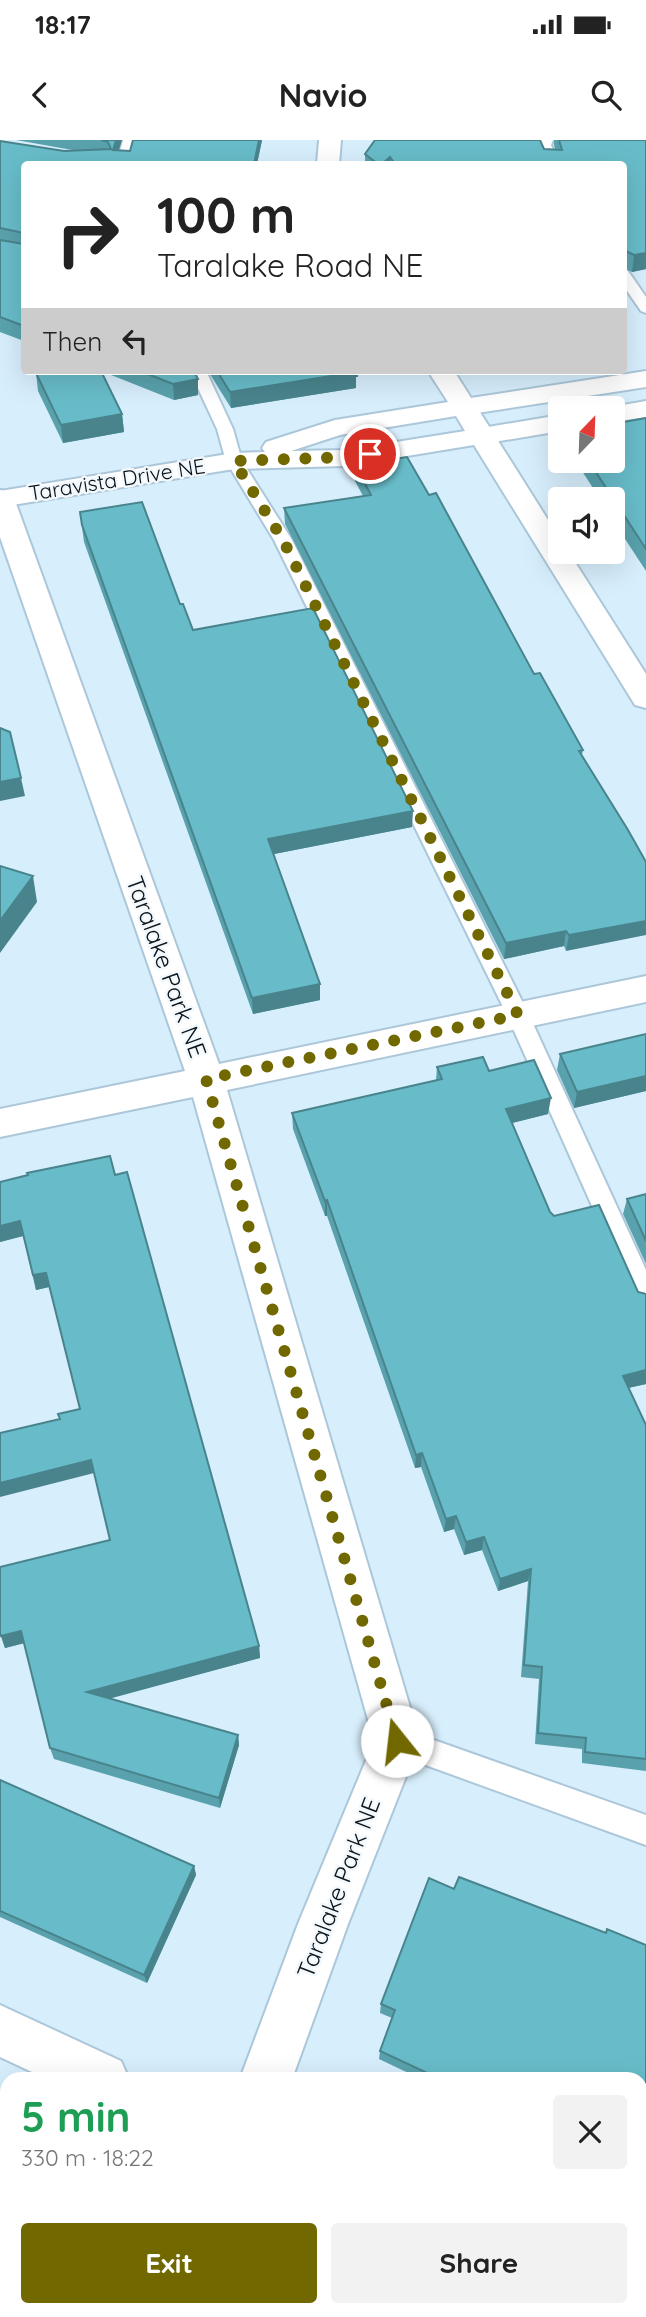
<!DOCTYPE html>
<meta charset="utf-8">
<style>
body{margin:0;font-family:Quicksand,sans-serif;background:#f2f2f2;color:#222;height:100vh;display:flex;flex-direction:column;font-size:26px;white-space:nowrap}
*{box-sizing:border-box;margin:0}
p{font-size:23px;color:#767676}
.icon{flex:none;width:38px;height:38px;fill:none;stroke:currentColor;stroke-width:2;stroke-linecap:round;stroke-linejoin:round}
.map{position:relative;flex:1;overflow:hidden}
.side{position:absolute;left:0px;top:1932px;width:648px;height:245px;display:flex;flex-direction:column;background:#fff;border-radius:21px 21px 0 0;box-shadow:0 7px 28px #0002}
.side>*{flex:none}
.guide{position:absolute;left:21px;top:21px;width:606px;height:214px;border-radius:7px;box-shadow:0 7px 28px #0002;background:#fff;color:#222;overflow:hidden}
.needle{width:46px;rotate:23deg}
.buttons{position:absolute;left:548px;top:256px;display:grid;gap:14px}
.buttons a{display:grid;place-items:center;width:77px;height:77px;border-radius:7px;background:#fff;box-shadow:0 7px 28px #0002;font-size:35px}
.pin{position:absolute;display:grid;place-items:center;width:60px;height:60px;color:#fff;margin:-30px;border:4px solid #fff;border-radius:50%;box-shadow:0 2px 7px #0007}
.me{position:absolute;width:77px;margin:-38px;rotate:344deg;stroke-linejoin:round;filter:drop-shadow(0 0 5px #0008)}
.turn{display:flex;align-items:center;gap:24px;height:147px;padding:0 21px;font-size:32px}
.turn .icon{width:91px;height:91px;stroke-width:2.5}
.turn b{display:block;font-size:49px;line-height:60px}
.then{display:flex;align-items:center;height:66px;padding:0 21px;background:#0003;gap:14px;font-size:26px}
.round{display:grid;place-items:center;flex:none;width:74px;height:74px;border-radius:7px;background:#f2f2f2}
.headline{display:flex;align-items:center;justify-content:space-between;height:119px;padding:0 21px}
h1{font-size:42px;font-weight:700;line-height:52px;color:#1e9e55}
.action{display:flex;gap:14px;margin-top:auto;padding:14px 21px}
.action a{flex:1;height:80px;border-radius:7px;background:#716800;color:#fff;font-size:28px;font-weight:700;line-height:80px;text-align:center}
.action a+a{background:#f2f2f2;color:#222}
.status{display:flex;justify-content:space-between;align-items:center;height:49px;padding:0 35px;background:#fff;direction:ltr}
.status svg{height:19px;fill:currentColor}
header{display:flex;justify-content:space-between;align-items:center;height:91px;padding:0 21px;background:#fff;font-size:32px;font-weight:700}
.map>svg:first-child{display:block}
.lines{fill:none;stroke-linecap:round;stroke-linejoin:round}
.lane-casing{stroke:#acc7d9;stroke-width:4}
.street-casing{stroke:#acc7d9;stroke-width:4}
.secondary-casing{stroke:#acc7d9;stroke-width:4}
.lane{fill:#fff;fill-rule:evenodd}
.street{fill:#fff;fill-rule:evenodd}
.secondary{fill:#fff;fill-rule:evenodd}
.wall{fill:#59a2ad}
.shaded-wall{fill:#49848d}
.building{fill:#68bcc9;stroke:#49848d;stroke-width:2}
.route{stroke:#716800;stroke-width:12;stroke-dasharray:0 21.6}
.labels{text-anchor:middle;stroke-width:5;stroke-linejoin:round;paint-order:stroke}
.far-street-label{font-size:21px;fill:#0a141a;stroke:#f2f8fc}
.street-label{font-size:24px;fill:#0a141a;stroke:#f2f8fc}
</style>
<div class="status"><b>18:17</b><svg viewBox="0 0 49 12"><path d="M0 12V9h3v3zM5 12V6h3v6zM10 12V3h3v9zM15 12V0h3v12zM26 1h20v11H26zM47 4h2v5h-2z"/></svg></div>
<header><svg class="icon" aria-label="back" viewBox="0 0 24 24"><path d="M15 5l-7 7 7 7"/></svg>Navio<svg class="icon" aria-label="search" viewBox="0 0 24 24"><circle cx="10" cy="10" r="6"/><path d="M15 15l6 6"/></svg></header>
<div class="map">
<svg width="646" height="2177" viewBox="0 0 646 2177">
<rect width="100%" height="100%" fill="#d7eefc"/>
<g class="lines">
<g class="lane-casing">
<g id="lane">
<path d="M 123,0 L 137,0 L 130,24 L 116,24 Z"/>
<path d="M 539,0 L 553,0 L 551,5 L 559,24 L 545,24 L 537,5 Z"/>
<path d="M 623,129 L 628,131 L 646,157 L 646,173 L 641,171 L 623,145 Z"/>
<path d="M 190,231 L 206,231 L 233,289 L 242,321 L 292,400 L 529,875 L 646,1130 L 646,1168 L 637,1165 L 633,1158 L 507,875 L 274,400 L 226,321 L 217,289 Z"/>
<path d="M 397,1587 L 646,1675 L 646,1705 L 387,1611 L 382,1601 L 387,1591 Z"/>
</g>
</g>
<g class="street-casing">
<g id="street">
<path d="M 646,231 L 646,247 L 464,275 L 455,272 L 451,267 L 455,262 L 464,259 Z"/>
<path d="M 646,261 L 646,277 L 612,282 L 612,268 L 606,268 Z"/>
<path d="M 560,275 L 560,291 L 482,304 L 473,302 L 469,296 L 473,290 L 482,288 Z"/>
<path d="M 0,350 L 10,352 L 14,358 L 219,924 L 646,836 L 646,862 L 227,950 L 420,1601 L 348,1784 L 292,1939 L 240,1939 L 298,1784 L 374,1601 L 193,957 L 0,997 L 0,969 L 185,931 L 0,397 Z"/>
<path d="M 0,1865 L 121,1921 L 129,1939 L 47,1939 L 0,1917 Z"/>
<path d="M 560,2170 L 628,2170 L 631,2177 L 563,2177 Z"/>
</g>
</g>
<g class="secondary-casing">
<g id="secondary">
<path d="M 319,0 L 341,0 L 339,24 L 317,24 Z"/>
<path d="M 428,231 L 454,231 L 560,399 L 560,411 L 568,411 L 646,534 L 646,568 L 635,565 L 474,305 L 346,326 L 234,329 L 0,367 L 0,351 L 234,313 L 265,312 L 262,308 L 266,302 L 335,280 L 448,262 ZM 456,276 L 465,291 L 346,310 L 291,311 L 340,295 Z"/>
</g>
</g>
<use href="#lane" class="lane"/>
<use href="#street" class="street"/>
<use href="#secondary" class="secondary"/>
</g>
<g class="wall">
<path d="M 16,0 L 122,0 L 119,10 L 130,11 L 262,0 L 257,24 L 24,24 L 24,201 L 0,192 L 0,1 L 64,11 L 78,11 Z"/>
<path d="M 554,0 L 646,0 L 646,129 L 632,132 L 623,128 L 623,24 L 365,24 L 365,14 L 544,9 L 555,9 L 554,5 Z"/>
<path d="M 49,231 L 194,231 L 198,239 L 198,255 L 174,260 L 101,231 L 122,274 L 124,292 L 63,303 L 38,251 L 36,233 Z"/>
<path d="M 208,231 L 358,231 L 358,237 L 356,237 L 356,248 L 231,268 Z"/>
<path d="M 646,278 L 646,431 L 612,379 L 612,359 L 600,359 L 575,320 L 612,320 Z"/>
<path d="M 355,325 L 429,355 L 534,534 L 583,610 L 582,615 L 628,690 L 566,811 L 564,806 L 504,819 L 285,384 L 284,368 L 363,356 L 355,341 Z"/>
<path d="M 80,372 L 180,464 L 193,490 L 412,687 L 274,714 L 320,860 L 253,874 L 84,402 Z"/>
<path d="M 646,894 L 646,951 L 574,968 L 557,930 L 560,914 Z"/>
<path d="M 437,927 L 489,931 L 548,974 L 512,983 L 550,1072 L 638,1152 L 646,1154 L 646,1244 L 628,1248 L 646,1285 L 646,1631 L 582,1623 L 582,1609 L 535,1604 L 539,1539 L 521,1537 L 528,1441 L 498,1451 L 482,1410 L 464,1415 L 454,1389 L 444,1392 L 421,1327 L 415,1328 L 327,1076 L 325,1076 L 293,989 L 292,973 L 436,940 Z"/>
<path d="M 115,1035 L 259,1506 L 260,1518 L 109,1558 L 238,1595 L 239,1605 L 220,1668 L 54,1619 L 50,1608 L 24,1503 L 5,1508 L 1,1496 L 110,1400 L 94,1333 L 60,1279 L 80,1269 L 49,1147 L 36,1150 L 23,1096 L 0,1102 L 0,1042 Z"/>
<path d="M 646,1054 L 646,1124 L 623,1074 L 627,1059 Z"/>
<path d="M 0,1640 L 194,1726 L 196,1735 L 147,1843 L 0,1777 Z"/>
<path d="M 454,1749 L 646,1805 L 646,2035 L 640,2032 L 640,1939 L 421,1939 L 379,1919 L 380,1911 L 392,1878 L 380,1873 L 381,1864 Z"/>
</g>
<g class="shaded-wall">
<path d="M 116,0 L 122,0 L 114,24 L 113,10 Z"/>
<path d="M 259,0 L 262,0 L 257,24 L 254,24 Z"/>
<path d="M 390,17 L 390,24 L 382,24 Z"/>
<path d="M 646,113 L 646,129 L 632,132 L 634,115 Z"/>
<path d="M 350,231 L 358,231 L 358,237 L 356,237 L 356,248 L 231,268 L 230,252 Z"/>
<path d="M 198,239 L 198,255 L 174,260 L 173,244 Z"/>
<path d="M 122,274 L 124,292 L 63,303 L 61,285 Z"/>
<path d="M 21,638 L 25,656 L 0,661 L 0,642 Z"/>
<path d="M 413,671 L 412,687 L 269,715 L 268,699 Z"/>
<path d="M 33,736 L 37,762 L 0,813 L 0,781 Z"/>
<path d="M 646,781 L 646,795 L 566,811 L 569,795 Z"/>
<path d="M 566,791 L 564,806 L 504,819 L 506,803 Z"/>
<path d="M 320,844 L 320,860 L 253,874 L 252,858 Z"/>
<path d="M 646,936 L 646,951 L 574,968 L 577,952 Z"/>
<path d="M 551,958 L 548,974 L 504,985 L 506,969 Z"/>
<path d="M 327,1060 L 327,1076 L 325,1076 L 325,1061 Z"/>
<path d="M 20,1081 L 23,1096 L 0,1102 L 0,1086 Z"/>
<path d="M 46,1133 L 49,1147 L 36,1150 L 33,1135 Z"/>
<path d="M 646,1230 L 646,1244 L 619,1250 L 623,1236 Z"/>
<path d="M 422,1313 L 421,1327 L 415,1328 L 416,1315 Z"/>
<path d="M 91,1320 L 94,1333 L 0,1357 L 0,1343 Z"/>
<path d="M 456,1376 L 454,1389 L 444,1392 L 446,1379 Z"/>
<path d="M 484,1397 L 482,1410 L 464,1415 L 466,1402 Z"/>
<path d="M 531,1429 L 528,1441 L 498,1451 L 500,1439 Z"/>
<path d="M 21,1491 L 25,1503 L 5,1508 L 1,1496 Z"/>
<path d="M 259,1506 L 260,1518 L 90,1564 L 87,1552 Z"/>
<path d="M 238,1595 L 239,1605 L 220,1668 L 219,1658 Z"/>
<path d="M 194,1726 L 196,1735 L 147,1843 L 144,1835 Z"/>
</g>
<g class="building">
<path d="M 101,0 L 116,0 L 113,10 L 130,11 L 133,0 L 259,0 L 254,24 L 24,24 L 24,186 L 0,177 L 0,100 L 24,104 L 24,93 L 0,88 L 0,1 L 64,11 L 111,9 L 108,2 Z"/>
<path d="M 375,0 L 540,0 L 544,9 L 562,10 L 559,0 L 646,0 L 646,113 L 634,115 L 624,110 L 623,114 L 623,24 L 395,24 L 390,17 L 382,24 L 378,24 L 365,14 Z"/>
<path d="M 49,231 L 101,231 L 122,274 L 61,285 L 36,233 Z"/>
<path d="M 140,231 L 194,231 L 198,239 L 173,244 Z"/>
<path d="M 217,231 L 356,231 L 356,232 L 230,252 Z"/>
<path d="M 646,278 L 646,409 L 588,320 L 612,320 L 612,284 Z"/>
<path d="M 407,317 L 429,355 L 436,353 L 534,534 L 540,533 L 583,610 L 579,611 L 628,690 L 646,722 L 646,781 L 569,795 L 566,791 L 506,803 L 284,368 L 371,355 L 355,325 Z"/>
<path d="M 142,362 L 180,464 L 183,464 L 193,490 L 313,468 L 413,671 L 268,699 L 320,844 L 252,858 L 82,385 L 80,372 Z"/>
<path d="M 0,588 L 10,592 L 21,638 L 0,642 Z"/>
<path d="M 0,726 L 33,736 L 0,781 Z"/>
<path d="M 646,894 L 646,936 L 577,952 L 560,914 Z"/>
<path d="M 483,917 L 489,931 L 534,920 L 551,958 L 506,969 L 550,1072 L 554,1076 L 599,1065 L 638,1152 L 646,1154 L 646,1230 L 623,1236 L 646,1285 L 646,1619 L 585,1612 L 586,1598 L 538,1593 L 542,1527 L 524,1525 L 531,1429 L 500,1439 L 484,1397 L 466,1402 L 456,1376 L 446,1379 L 422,1313 L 416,1315 L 327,1060 L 325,1061 L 292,973 L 442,939 L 437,927 Z"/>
<path d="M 110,1016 L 115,1035 L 127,1032 L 259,1506 L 87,1552 L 238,1595 L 219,1658 L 50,1608 L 21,1491 L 1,1496 L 0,1493 L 0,1427 L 110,1400 L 91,1320 L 0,1343 L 0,1293 L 60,1279 L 58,1274 L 80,1269 L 46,1133 L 33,1135 L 20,1081 L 0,1086 L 0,1042 L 28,1035 L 27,1033 Z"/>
<path d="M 646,1054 L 646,1101 L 627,1059 Z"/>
<path d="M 0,1640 L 194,1726 L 144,1835 L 0,1771 Z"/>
<path d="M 459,1737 L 606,1793 L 607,1789 L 646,1805 L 646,2026 L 640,2023 L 640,1939 L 440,1939 L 380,1911 L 395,1870 L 381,1864 L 429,1738 L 454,1749 Z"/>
<path d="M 0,2065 L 7,2069 L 7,2170 L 83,2170 L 97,2177 L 0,2177 Z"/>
<path d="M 112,2170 L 209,2170 L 222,2177 L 109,2177 Z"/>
</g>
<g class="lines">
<path class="route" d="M 370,314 L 346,317 L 234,321 L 283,400 L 518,875 L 206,939 L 397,1601"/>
</g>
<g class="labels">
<g class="far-street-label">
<text transform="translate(117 340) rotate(-9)" y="7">Taravista Drive NE</text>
</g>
<g class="street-label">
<text transform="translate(166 827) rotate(70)" y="8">Taralake Park NE</text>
<text transform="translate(339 1748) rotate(-69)" y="8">Taralake Park NE</text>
</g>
</g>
</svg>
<div class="buttons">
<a><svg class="needle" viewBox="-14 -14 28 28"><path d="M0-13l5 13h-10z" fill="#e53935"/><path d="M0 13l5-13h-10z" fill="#767676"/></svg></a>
<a><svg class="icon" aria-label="sound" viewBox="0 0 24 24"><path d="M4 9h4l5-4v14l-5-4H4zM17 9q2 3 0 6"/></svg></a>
</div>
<div class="pin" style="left:370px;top:314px;background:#d93025"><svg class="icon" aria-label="arrive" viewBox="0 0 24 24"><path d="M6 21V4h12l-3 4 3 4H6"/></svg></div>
<svg class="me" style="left:397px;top:1601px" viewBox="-20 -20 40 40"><circle r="19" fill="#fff"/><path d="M0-13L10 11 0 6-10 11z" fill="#716800"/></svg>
<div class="guide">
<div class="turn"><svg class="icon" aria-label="right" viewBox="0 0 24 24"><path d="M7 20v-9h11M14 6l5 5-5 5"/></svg><div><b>100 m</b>Taralake Road NE</div></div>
<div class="then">Then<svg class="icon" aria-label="left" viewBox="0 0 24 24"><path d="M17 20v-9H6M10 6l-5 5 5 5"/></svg></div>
</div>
<section class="side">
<div class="headline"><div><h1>5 min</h1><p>330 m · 18:22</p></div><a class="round"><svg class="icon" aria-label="close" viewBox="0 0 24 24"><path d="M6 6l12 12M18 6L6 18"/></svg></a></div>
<div class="action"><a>Exit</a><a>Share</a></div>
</section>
</div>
